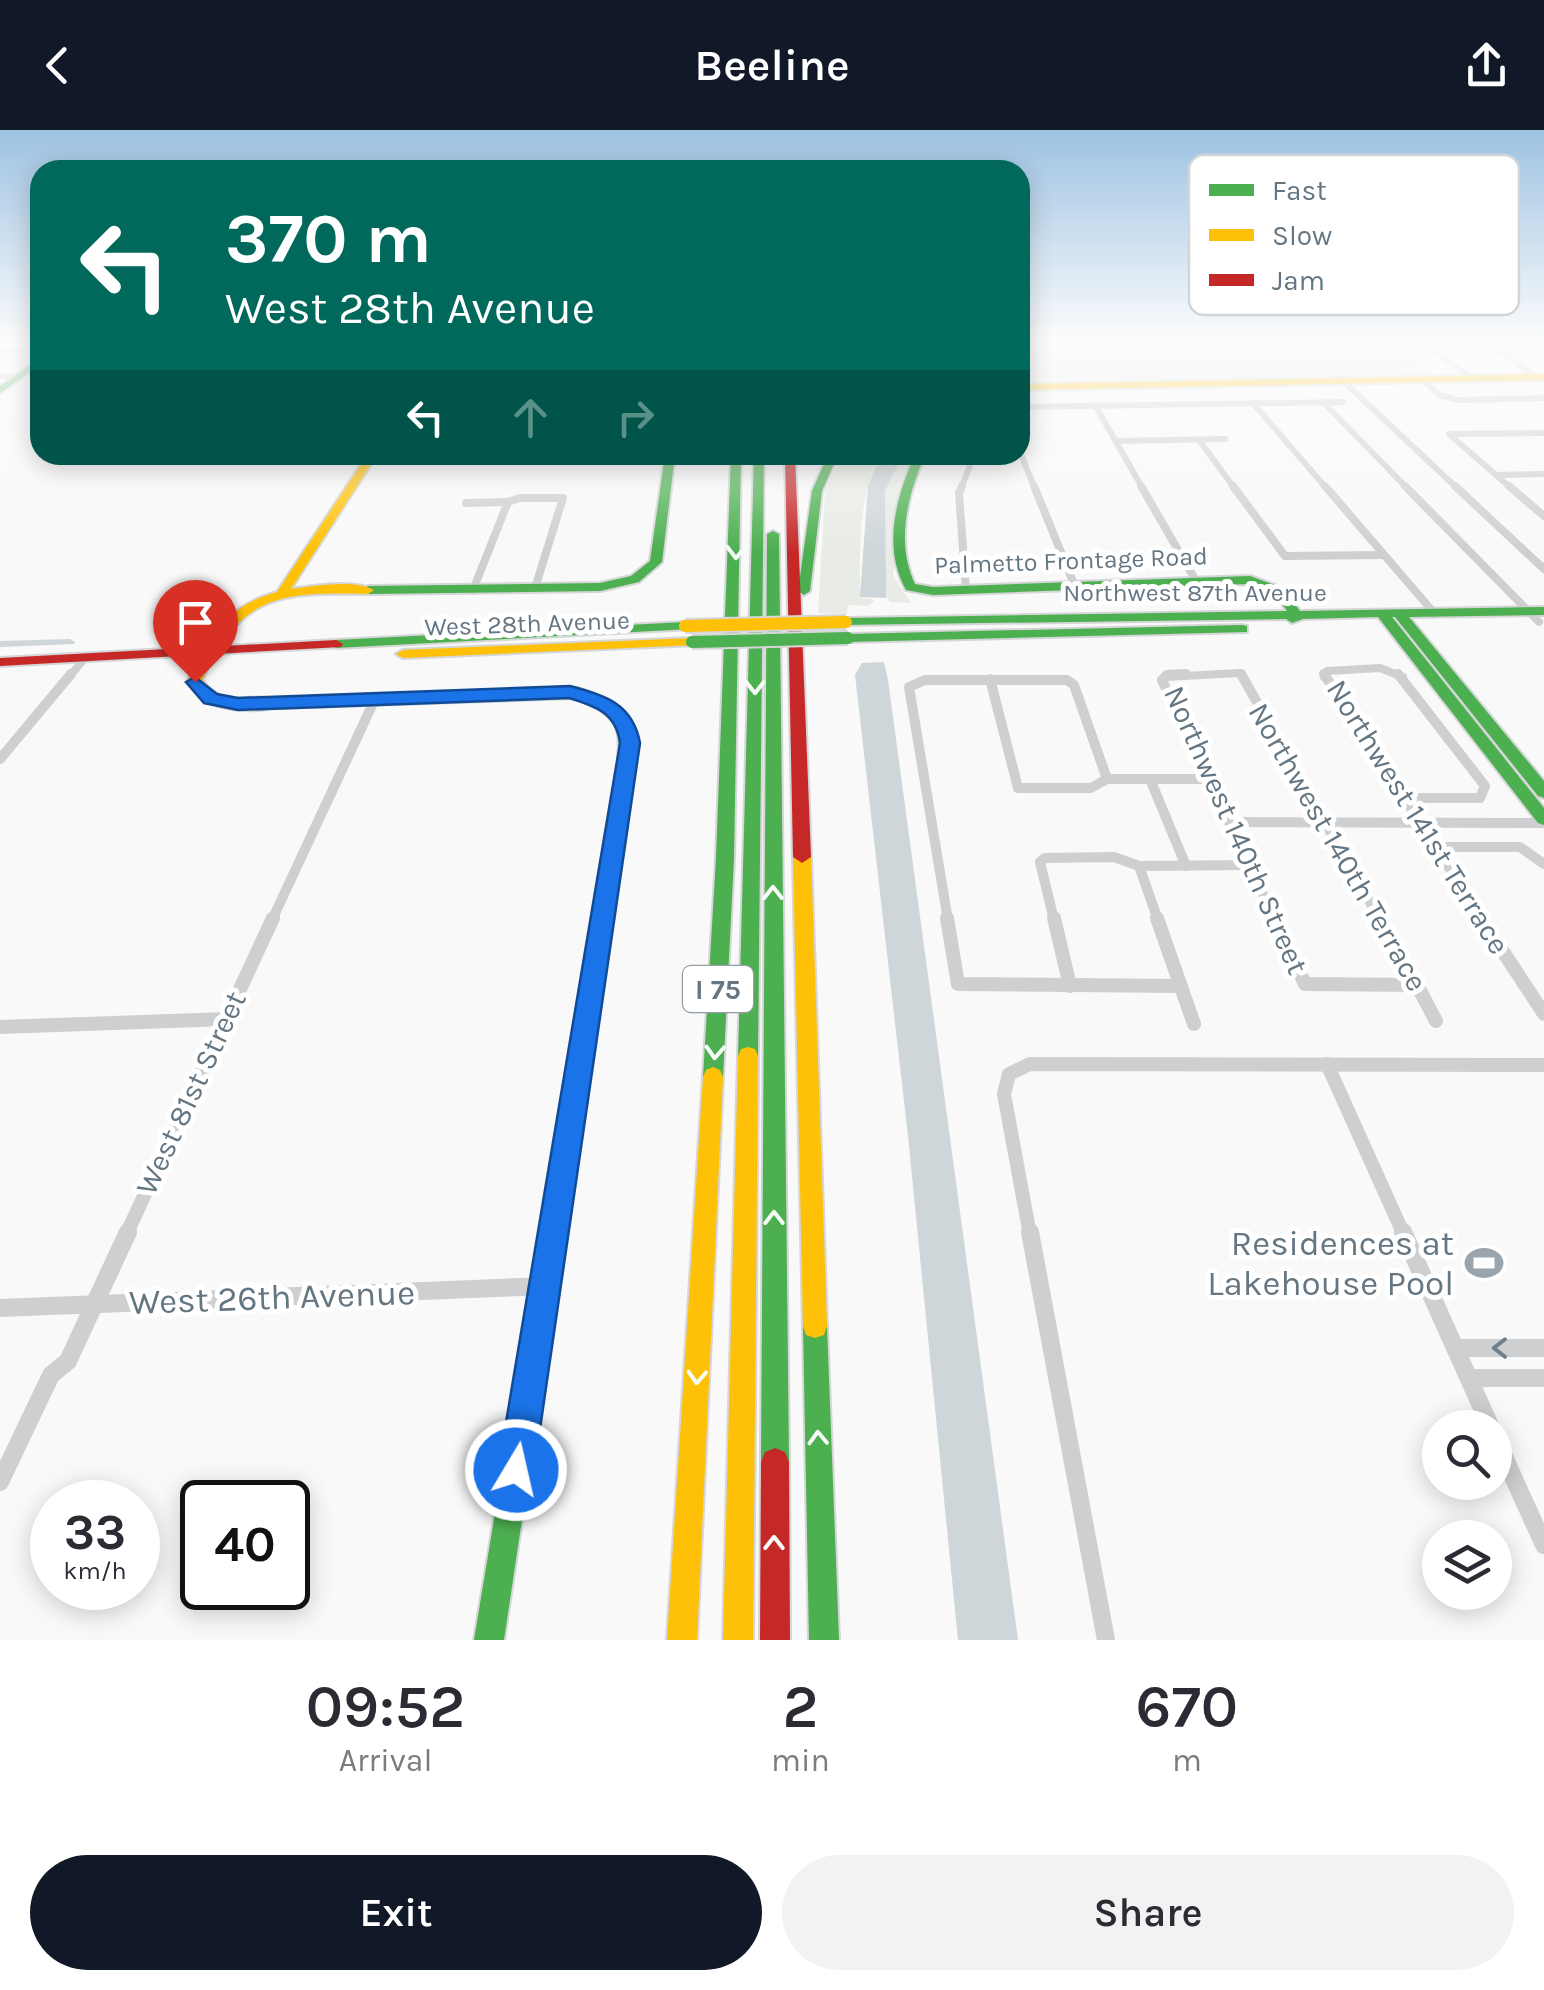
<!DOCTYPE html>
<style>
body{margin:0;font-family:Karla,sans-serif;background:#f2f2f3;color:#2b2b33;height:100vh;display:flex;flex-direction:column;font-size:38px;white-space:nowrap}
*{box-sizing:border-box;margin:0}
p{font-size:32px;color:#7c7c81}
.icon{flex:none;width:55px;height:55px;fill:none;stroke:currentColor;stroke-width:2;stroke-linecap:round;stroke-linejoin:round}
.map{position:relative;height:1510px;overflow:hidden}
.sheet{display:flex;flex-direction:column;background:#fff;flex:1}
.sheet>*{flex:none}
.hud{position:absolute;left:30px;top:30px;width:1000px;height:305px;border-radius:30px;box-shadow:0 5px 25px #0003;background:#00695c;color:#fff;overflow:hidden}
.controls{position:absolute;left:1422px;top:1280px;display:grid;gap:20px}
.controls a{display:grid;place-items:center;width:90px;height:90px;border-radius:50%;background:#fff;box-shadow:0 5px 25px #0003;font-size:50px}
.speed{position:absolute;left:30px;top:1350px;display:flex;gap:20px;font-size:50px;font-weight:700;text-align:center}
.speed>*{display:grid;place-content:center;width:130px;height:130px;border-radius:50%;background:#fff;box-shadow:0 5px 25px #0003;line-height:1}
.speed small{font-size:25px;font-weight:400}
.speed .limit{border:5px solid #111;border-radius:15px;background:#fff;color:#111}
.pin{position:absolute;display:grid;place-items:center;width:85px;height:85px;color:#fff;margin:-102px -42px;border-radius:50% 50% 50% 0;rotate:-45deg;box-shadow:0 0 10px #0007}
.pin .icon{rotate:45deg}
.me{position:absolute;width:110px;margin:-55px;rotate:9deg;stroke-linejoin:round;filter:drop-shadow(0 0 8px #0008)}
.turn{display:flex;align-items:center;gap:35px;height:210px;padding:0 30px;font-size:45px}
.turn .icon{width:130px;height:130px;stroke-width:2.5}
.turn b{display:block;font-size:70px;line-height:85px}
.lanes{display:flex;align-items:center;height:95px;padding:0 30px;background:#0003;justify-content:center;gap:50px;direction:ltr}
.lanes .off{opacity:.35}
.eta{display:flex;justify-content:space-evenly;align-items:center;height:170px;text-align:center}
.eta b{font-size:60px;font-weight:600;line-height:70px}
.button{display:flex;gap:20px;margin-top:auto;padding:20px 30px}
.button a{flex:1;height:115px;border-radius:60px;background:#111827;color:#fff;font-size:40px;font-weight:600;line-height:115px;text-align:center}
.button a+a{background:#f2f2f3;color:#2b2b33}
header{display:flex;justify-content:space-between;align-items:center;height:130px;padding:0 30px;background:#111827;color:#fff;font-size:45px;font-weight:600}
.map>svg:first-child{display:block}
.built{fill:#e8e9e9}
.green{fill:#e8ebe6}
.water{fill:#ced6d9}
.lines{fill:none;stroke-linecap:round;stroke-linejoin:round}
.canal{fill:#ced6d9;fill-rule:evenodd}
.fast-casing{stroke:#d5d6d7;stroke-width:4}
.slow-casing{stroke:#d5d6d7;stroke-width:4}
.jam-casing{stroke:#d5d6d7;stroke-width:4}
.street-far4{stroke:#cecfd0;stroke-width:6}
.street-far3{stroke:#cecfd0;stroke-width:8}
.street-far2{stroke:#cecfd0;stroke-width:10}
.street-far1{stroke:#cecfd0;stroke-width:14}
.street{stroke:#cecfd0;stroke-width:18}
.fast{fill:#4caf50;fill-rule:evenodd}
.slow{fill:#ffc107;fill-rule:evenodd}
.jam{fill:#c62828;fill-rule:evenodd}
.fast-bridge-casing{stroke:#d5d6d7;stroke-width:16;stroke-linecap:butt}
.slow-bridge-casing{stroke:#d5d6d7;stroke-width:16;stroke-linecap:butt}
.fast-bridge{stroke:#4caf50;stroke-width:12}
.slow-bridge{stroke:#ffc107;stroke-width:12}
.oneway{stroke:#f6fbf6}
.oneway2{stroke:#707f8b}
.route{fill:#1a73e8;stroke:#114b97;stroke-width:2.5}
.labels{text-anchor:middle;stroke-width:10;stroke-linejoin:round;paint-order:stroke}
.far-street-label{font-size:25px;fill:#657683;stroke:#fff}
.shield{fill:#fff;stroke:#939fa8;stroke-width:2.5}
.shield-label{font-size:28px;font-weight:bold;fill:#657683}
.street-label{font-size:30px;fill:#657683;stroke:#fff}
.near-poi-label{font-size:35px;fill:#657683;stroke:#fff;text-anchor:end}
.near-street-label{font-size:35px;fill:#657683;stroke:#fff}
.key{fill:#fff;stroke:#d1d6da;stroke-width:2.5}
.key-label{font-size:28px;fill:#657683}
</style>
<header><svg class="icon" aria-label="back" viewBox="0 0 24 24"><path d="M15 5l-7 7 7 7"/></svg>Beeline<svg class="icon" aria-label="share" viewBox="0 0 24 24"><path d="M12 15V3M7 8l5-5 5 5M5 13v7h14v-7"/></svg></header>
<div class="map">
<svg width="1544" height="1510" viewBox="0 0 1544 1510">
<rect width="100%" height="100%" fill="#f9f9f9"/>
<path class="built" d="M 1020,211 L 1389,211 L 1429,244 L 1028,251 L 1020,249 Z"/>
<g class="green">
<path d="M 841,325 L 881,325 C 857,364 860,423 860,467 L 875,470 L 868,476 L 848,475 L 847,484 L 818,483 L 825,361 Z"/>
<path d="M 903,325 L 915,325 L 900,355 L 893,446 L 911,473 L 890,472 L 883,462 L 885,361 Z"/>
</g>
<g class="water">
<path d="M 881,325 L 903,325 L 885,361 L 886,468 L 860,467 L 868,355 Z"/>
<path d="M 884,532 L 888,550 L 1018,1510 L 958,1510 L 908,1006 L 855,545 L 862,533 Z"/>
</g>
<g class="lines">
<g class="canal">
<path d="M 213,486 L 218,489 L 217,491 L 161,502 L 156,499 L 161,496 Z"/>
<path d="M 70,509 L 75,512 L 74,514 L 0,517 L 0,511 Z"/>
</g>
<g class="fast-casing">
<g id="fast">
<path d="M 40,228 L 40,235 L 0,263 L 0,256 Z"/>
<path d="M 665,325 L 675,325 L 662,432 L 639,452 L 600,461 L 368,464 L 362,460 L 368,456 L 600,453 L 631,446 L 650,431 Z"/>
<path d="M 731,325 L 741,325 L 734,728 L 723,947 L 720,954 L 713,957 L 706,954 L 703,947 L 716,728 Z"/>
<path d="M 754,325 L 764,325 L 758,926 L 755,933 L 748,935 L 741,933 L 738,926 Z"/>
<path d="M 828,325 L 838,325 L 822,361 L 810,461 L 804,465 L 798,461 L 812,361 Z"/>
<path d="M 915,325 L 925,325 C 908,365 895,412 915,454 L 933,457 L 1250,446 L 1283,458 L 1300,481 L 1544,477 L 1544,485 L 1409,487 L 1544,651 L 1544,668 L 1538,666 L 1395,487 L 1392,487 L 1544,678 L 1544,695 L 1538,693 L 1378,487 L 1303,489 L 1292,493 L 1286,489 L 841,495 L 841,489 L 846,488 L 1287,481 L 1275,464 L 1249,454 L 933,465 L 906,460 C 882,417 896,367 915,325 Z"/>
<path d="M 773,401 L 779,404 L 789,1332 L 785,1342 L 775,1346 L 765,1342 L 761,1332 L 767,404 Z"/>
<path d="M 685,492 L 692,496 L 690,499 L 336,518 L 329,514 L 336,510 Z"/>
<path d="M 1242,495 L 1247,496 L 1247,502 L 848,512 L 841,508 L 848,504 Z"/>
<path d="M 577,558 C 634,576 636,592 633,648 L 504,1510 L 474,1510 L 617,648 C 620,598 625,589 575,568 L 274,578 L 267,573 L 274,568 Z"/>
<path d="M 815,1184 L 824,1187 L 827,1196 L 839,1510 L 809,1510 L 803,1196 L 806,1187 Z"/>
</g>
</g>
<g class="slow-casing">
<g id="slow">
<path d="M 1544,244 L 1544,250 L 1020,260 L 1020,254 Z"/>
<path d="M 367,325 L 377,325 L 291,459 C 315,456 354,449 374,460 L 368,464 C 280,462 241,464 202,550 C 226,584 257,557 281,573 C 264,585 221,581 203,569 C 196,564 192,557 188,550 C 209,504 227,476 277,462 Z"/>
<path d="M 692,508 L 699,512 L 697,515 L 403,528 L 396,524 L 403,520 Z"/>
<path d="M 802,721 L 811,727 L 827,1196 L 824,1205 L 815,1208 L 806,1205 L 803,1196 L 793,727 Z"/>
<path d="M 748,917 L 755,919 L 758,926 L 753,1510 L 723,1510 L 738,926 L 741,919 Z"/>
<path d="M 713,937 L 720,940 L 723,947 L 697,1510 L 667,1510 L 703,947 L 706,940 Z"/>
</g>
</g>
<g class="jam-casing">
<g id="jam">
<path d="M 785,325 L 795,325 L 811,727 L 802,733 L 793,727 Z"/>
<path d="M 336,510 L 343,514 L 341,517 L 0,536 L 0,528 Z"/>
<path d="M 775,1318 L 785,1322 L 789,1332 L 790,1510 L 760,1510 L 761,1332 L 765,1322 Z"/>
</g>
</g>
<g class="street-far4">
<path d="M 1422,211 L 1471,248"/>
<path d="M 1486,211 L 1536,247"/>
<path d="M 0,221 L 40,220"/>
<path d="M 0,246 L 20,246"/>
<path d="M 1421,249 L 1440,265 L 1457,270 L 1544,268"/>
<path d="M 1342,250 L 1458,359"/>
<path d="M 1323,272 L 1408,359"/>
<path d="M 1253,273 L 1327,359"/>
<path d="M 1095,275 L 1143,359"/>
<path d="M 1020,277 L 1343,272"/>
<path d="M 1449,304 L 1512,359"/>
<path d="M 1449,304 L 1544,303"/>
<path d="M 1199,310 L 1235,359"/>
<path d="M 1116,311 L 1225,309"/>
<path d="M 1020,322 L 1035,359"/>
<path d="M 1496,345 L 1544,344"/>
<path d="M 961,359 L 974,325"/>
</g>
<g class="street-far3">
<path d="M 962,356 L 959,363 L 966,460"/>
<path d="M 1034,356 L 1074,454"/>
<path d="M 1141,356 L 1196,451"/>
<path d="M 1233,356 L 1285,426 L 1383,425"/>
<path d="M 1325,356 L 1435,484"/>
<path d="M 1405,356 L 1539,492"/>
<path d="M 1455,356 L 1544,439"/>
<path d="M 1509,356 L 1544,386"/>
<path d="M 466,373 L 508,372"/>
<path d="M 473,460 L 508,372 L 520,368 L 563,368 L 535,458"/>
<path d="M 69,547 L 85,528"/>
<path d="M 1165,547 L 1240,543 L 1242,547"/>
<path d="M 1324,547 L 1327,541 L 1380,538 L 1403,547"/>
</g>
<g class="street-far2">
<path d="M 1186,544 L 1167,545 L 1162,550 L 1275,790"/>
<path d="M 1241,544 L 1380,790"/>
<path d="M 1324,544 L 1483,790"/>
<path d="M 1398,544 L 1485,656 L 1480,668 L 1403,668"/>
<path d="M 990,549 L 1018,658 L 1091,658 L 1107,649 L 1208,649"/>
<path d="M 0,629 L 71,544"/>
<path d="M 1150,649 L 1186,736"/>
<path d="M 1229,692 L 1544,693"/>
<path d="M 1435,717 L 1520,717 L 1544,734"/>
<path d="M 1139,736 L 1158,790"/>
<path d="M 272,790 L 375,569"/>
<path d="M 948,790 L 909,557 L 925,550 L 1067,550 L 1074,555 L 1107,649"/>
<path d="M 1054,790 L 1040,732 L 1045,728 L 1114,727 L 1139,736 L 1250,735"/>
</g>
<g class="street-far1">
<path d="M 947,788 L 958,854 L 1181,856"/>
<path d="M 1054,788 L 1070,856"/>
<path d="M 1157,788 L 1194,894"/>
<path d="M 1274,788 L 1305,854 L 1417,855"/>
<path d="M 1379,788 L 1417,855"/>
<path d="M 1481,788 L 1544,884"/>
<path d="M 1417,855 L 1436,891"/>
<path d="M 0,897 L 226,889"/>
<path d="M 1327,934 L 1404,1105"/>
<path d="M 126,1105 L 273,788"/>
<path d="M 1030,1105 L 1004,964 L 1009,944 L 1030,934 L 1544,935"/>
</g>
<g class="street">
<path d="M 1030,1102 L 1106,1510"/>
<path d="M 1403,1102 L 1491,1298"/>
<path d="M 0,1178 L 545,1156"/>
<path d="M 1455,1218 L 1544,1218"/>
<path d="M 1469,1248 L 1544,1248"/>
<path d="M 1495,1307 L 1544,1415"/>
<path d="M 0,1352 L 51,1245 L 68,1231 L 128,1102"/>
</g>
<use href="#fast" class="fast"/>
<use href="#slow" class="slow"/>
<use href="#jam" class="jam"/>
<g class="fast-bridge-casing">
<path id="fast-bridge" d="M 692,512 L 848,508"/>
</g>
<g class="slow-bridge-casing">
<path id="slow-bridge" d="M 685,496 L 846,492"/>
</g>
<use href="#fast-bridge" class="fast-bridge"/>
<use href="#slow-bridge" class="slow-bridge"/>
</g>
<defs><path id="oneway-chevron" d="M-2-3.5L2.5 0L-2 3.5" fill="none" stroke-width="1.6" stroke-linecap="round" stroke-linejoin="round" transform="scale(2.5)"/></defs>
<g class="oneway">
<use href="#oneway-chevron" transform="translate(736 422) rotate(91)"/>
<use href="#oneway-chevron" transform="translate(755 557) rotate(90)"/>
<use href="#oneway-chevron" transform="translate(773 763) rotate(-90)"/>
<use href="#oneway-chevron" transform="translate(715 922) rotate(93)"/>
<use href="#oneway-chevron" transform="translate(774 1088) rotate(-90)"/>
<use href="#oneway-chevron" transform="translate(697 1247) rotate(93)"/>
<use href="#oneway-chevron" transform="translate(818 1308) rotate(-92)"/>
<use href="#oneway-chevron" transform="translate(774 1413) rotate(-90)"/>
</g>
<use class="oneway2" href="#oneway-chevron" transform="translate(1500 1218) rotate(180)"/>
<linearGradient id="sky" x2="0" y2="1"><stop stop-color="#9dc2e2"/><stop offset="0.5" stop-color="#fcfcfc"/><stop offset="1" stop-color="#fcfcfc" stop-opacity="0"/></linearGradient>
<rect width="1544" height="423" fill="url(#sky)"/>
<path class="route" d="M 195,547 L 217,564 L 238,568 L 570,556 C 605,565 633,574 640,613 L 534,1340 L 528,1353 L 516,1358 L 503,1353 L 498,1340 L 620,613 C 616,583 596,576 569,568 L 238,580 L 204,573 L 186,552 Z"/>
<defs>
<g id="stadium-bare" transform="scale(3)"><path d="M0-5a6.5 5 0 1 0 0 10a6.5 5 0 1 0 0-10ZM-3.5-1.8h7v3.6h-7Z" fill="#99a4ac" stroke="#fff" stroke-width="2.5" paint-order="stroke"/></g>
</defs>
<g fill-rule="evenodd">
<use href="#stadium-bare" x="1484" y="1133"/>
</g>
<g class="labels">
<g class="far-street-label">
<text transform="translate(1071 430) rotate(-2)" y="9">Palmetto Frontage Road</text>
<text x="1195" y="471">Northwest 87th Avenue</text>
<text transform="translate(527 493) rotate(-2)" y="9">West 28th Avenue</text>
</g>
<rect class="shield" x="683" y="836" width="70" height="46" rx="8"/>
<g class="shield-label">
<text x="718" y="869">I 75</text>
</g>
<g class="street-label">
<text transform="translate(1418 687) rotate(58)" y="10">Northwest 141st Terrace</text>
<text transform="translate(1236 700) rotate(66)" y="10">Northwest 140th Street</text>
<text transform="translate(1338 717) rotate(60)" y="10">Northwest 140th Terrace</text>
<text transform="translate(191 963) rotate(-65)" y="10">West 81st Street</text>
</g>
<g class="near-poi-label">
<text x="1454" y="1125">Residences at<tspan x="1454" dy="40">Lakehouse Pool</tspan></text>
</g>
<g class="near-street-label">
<text transform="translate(272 1167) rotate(-2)" y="12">West 26th Avenue</text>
</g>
</g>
<rect x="1189" y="25" width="330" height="160" rx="15" class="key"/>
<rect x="1209" y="54" width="45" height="12" fill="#4caf50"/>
<rect x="1209" y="99" width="45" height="12" fill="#ffc107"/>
<rect x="1209" y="144" width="45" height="12" fill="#c62828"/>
<g class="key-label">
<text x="1272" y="70">Fast</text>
<text x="1272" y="115">Slow</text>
<text x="1272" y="160">Jam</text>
</g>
</svg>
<div class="controls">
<a><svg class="icon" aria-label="search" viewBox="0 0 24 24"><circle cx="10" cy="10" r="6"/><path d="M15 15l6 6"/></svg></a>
<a><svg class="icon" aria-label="layers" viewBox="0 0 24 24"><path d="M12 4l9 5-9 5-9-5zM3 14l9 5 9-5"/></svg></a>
</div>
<div class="speed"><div>33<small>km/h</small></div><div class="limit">40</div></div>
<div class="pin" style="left:195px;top:552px;background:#d93025"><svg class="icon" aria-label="arrive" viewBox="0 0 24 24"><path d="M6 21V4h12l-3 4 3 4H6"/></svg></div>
<svg class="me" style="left:516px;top:1340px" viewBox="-20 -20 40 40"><circle r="17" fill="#1a73e8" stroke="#fff" stroke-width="3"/><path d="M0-11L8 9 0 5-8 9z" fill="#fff"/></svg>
<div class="hud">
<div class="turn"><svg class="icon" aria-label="left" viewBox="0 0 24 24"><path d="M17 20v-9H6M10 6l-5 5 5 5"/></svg><div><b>370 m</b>West 28th Avenue</div></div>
<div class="lanes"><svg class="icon" aria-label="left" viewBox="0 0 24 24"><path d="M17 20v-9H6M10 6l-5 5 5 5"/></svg><svg class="icon off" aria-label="ahead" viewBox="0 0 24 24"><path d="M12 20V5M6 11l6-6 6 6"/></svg><svg class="icon off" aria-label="right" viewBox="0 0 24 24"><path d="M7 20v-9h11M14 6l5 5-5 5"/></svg></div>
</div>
</div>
<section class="sheet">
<div class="eta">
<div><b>09:52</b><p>Arrival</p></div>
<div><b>2</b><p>min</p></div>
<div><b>670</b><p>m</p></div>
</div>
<div class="button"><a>Exit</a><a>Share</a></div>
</section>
